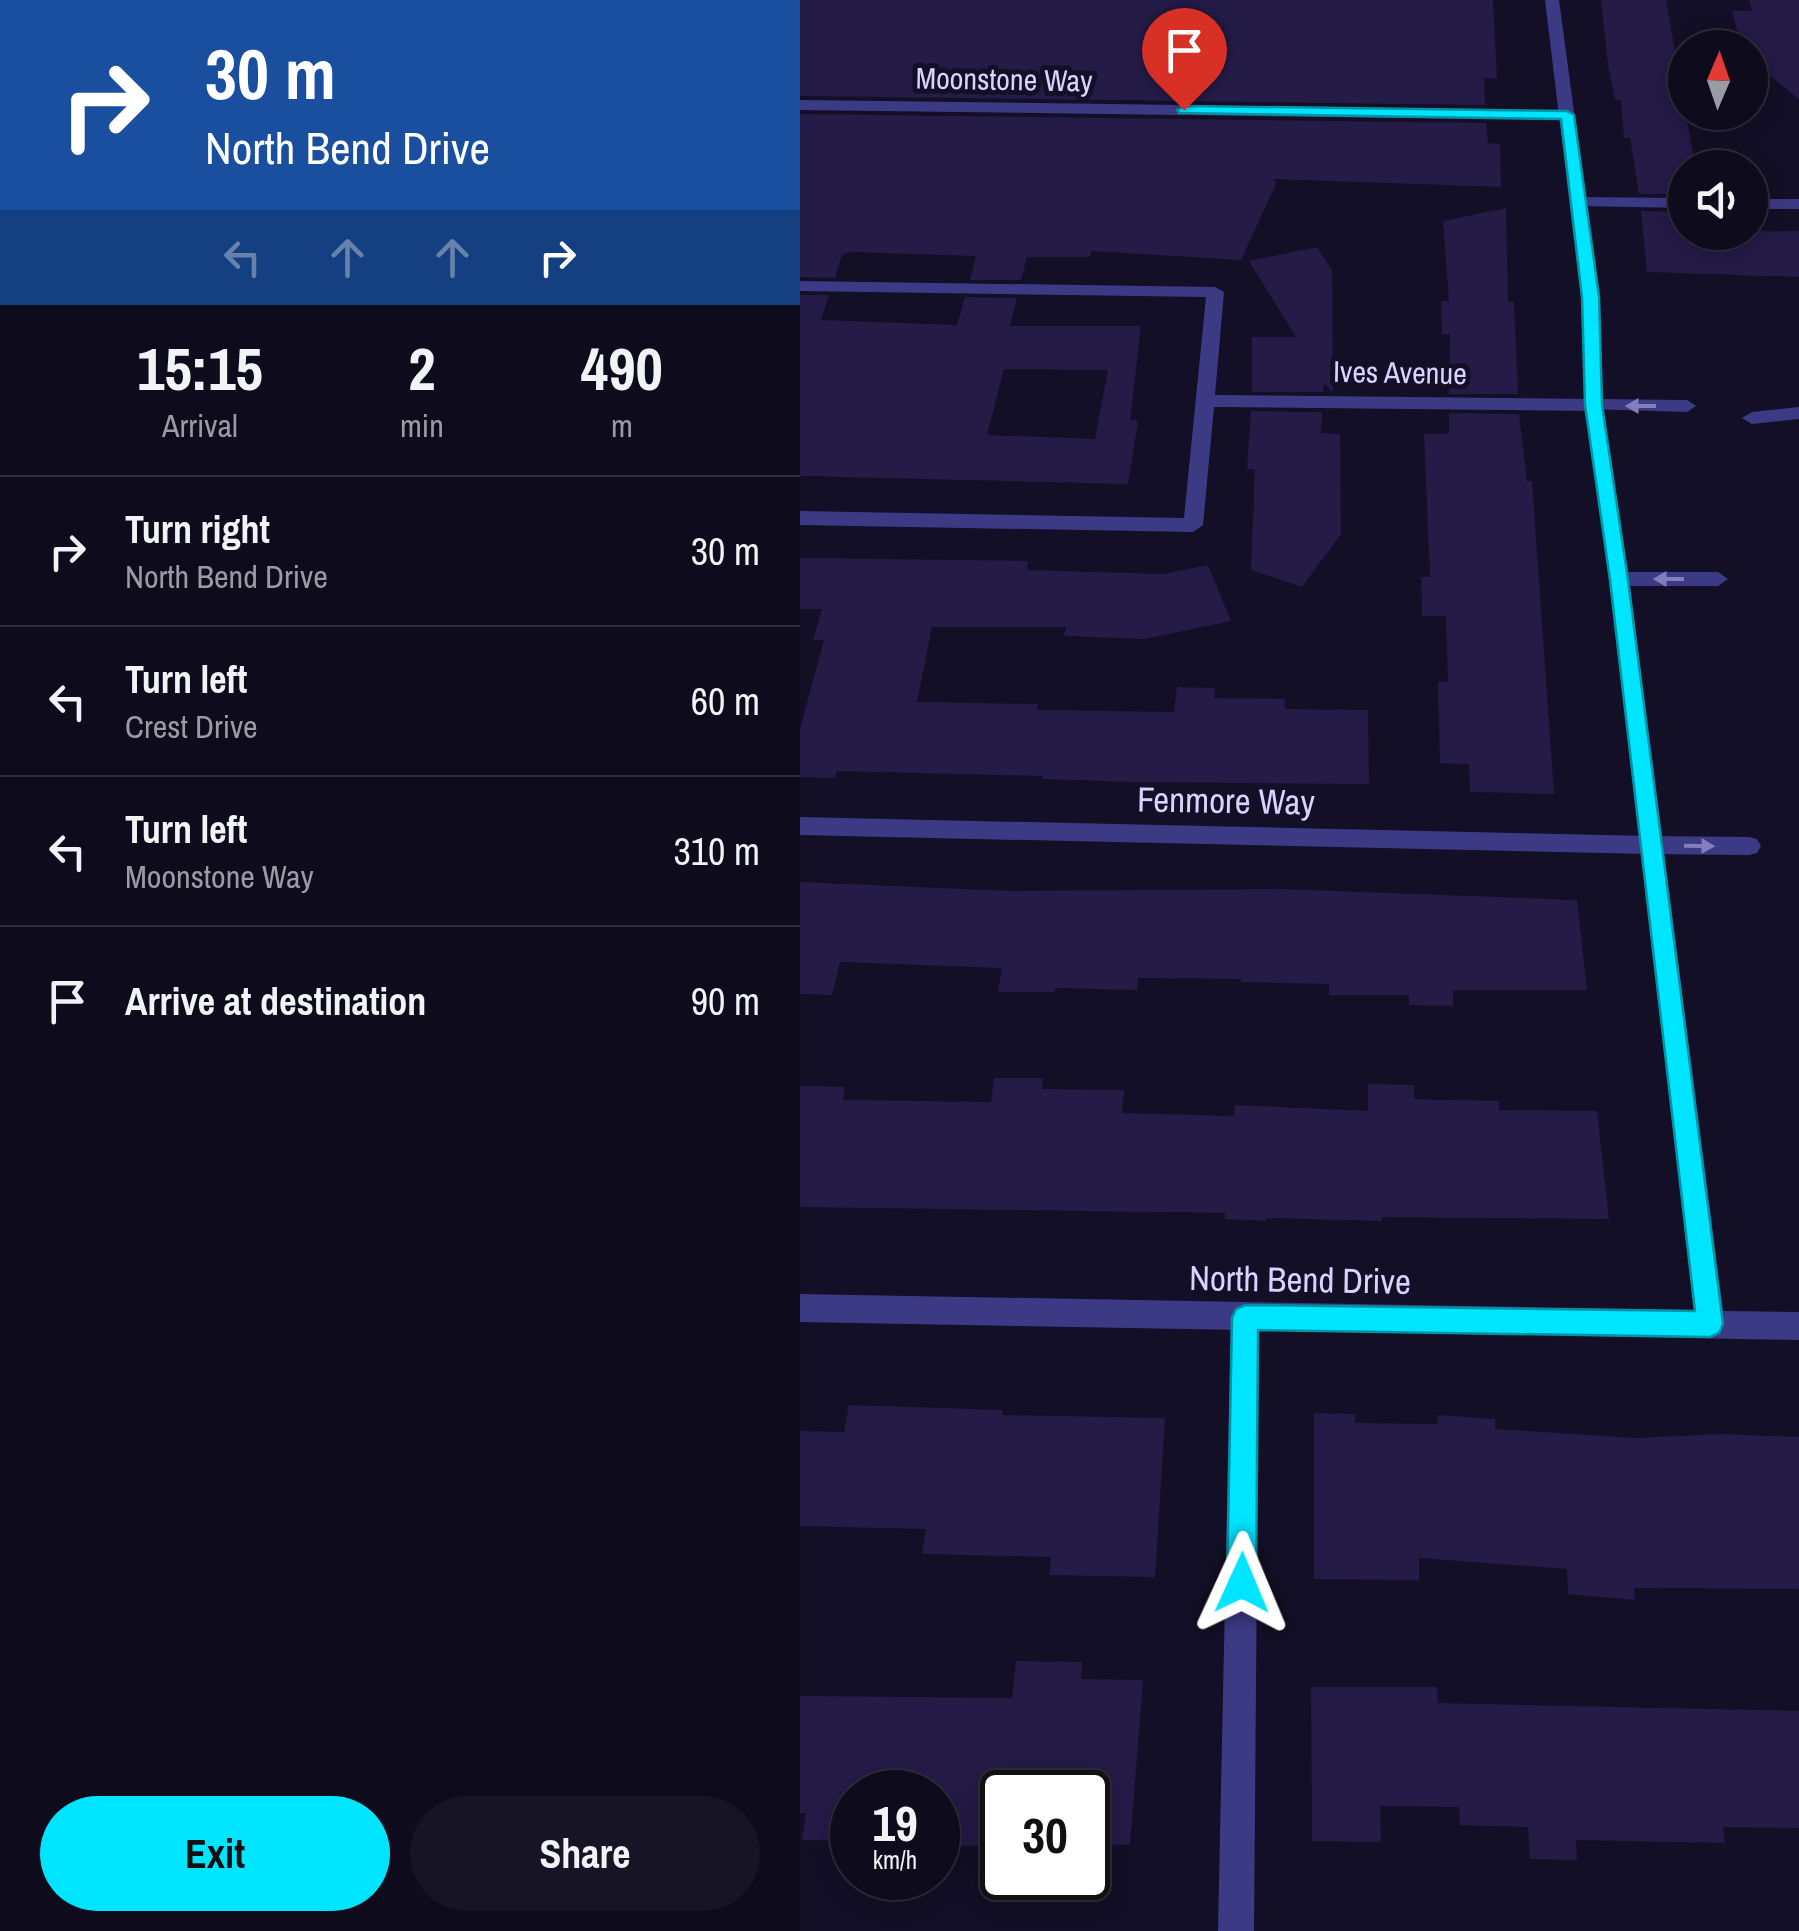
<!DOCTYPE html>
<style>
body{margin:0;font-family:"Archivo Narrow",sans-serif;background:#171425;color:#f1f3f6;height:100vh;display:flex;flex-direction:column;font-size:38px;white-space:nowrap}
*{box-sizing:border-box;margin:0}
p{font-size:32px;color:#9b9ba3}
.icon{flex:none;width:55px;height:55px;fill:none;stroke:currentColor;stroke-width:2;stroke-linecap:round;stroke-linejoin:round}
.map{position:relative;flex:1;overflow:hidden}
.side{display:flex;flex-direction:column;background:#0e0b1c;width:800px}
.side>*{flex:none}
.banner{background:#1a4fa0;color:#fff;overflow:hidden}
.needle{width:65px;rotate:2deg}
.tools{position:absolute;left:868px;top:30px;display:grid;gap:20px}
.tools a{display:grid;place-items:center;width:100px;height:100px;border-radius:50%;background:#0e0b1c;box-shadow:0 5px 25px #0003,0 0 0 2px #2e2b3b;font-size:50px}
.speed{position:absolute;left:30px;top:1770px;display:flex;gap:20px;font-size:50px;font-weight:700;text-align:center}
.speed>*{display:grid;place-content:center;width:130px;height:130px;border-radius:50%;background:#0e0b1c;box-shadow:0 5px 25px #0003,0 0 0 2px #2e2b3b;line-height:1}
.speed small{font-size:25px;font-weight:400}
.speed .limit{border:5px solid #111;border-radius:15px;background:#fff;color:#111}
.pin{position:absolute;display:grid;place-items:center;width:85px;height:85px;color:#fff;margin:-102px -42px;border-radius:50% 50% 50% 0;rotate:-45deg;box-shadow:0 0 10px #0007}
.pin .icon{rotate:45deg}
.me{position:absolute;width:110px;margin:-55px;rotate:1deg;stroke-linejoin:round;filter:drop-shadow(0 0 8px #0008)}
.turn{display:flex;align-items:center;gap:35px;height:210px;padding:0 40px;font-size:45px}
.turn .icon{width:130px;height:130px;stroke-width:2.5}
.turn b{display:block;font-size:70px;line-height:85px}
.lanes{display:flex;align-items:center;height:95px;padding:0 40px;background:#0003;justify-content:center;gap:50px;direction:ltr}
.lanes .off{opacity:.35}
.eta{display:flex;justify-content:space-evenly;align-items:center;height:170px;text-align:center}
.eta b{font-size:60px;font-weight:700;line-height:70px}
.button{display:flex;gap:20px;margin-top:auto;padding:20px 40px}
.button a{flex:1;height:115px;border-radius:60px;background:#00e5ff;color:#111;font-size:40px;font-weight:700;line-height:115px;text-align:center}
.button a+a{background:#171425;color:#f1f3f6}
ul{padding:0;list-style:none}
li{display:flex;align-items:center;gap:30px;height:150px;padding:0 40px;border-top:2px solid #2e2b3b}
li div{flex:1}
li b{display:block;font-size:38px}
li em{font-style:normal}
main{display:flex;flex:1;min-height:0}
.map>svg:first-child{display:block}
.building{fill:#241b47;fill-rule:evenodd}
.lines{fill:none;stroke-linecap:round;stroke-linejoin:round}
.service{fill:#3d3a85;fill-rule:evenodd}
.minor{fill:#3d3a85;fill-rule:evenodd}
.tertiary{fill:#3d3a85;fill-rule:evenodd}
.oneway{fill:#837fbc}
.route{fill:#00e5ff;stroke:#0095a6;stroke-width:2.5}
.labels{text-anchor:middle;stroke-width:10;stroke-linejoin:round;paint-order:stroke}
.far-street-label{font-size:30px;fill:#d9d4ff;stroke:#130f26}
.street-label{font-size:35px;fill:#d9d4ff;stroke:#130f26}
</style>
<main>
<section class="side">
<div class="banner">
<div class="turn"><svg class="icon" aria-label="right" viewBox="0 0 24 24"><path d="M7 20v-9h11M14 6l5 5-5 5"/></svg><div><b>30 m</b>North Bend Drive</div></div>
<div class="lanes"><svg class="icon off" aria-label="left" viewBox="0 0 24 24"><path d="M17 20v-9H6M10 6l-5 5 5 5"/></svg><svg class="icon off" aria-label="ahead" viewBox="0 0 24 24"><path d="M12 20V5M6 11l6-6 6 6"/></svg><svg class="icon off" aria-label="ahead" viewBox="0 0 24 24"><path d="M12 20V5M6 11l6-6 6 6"/></svg><svg class="icon" aria-label="right" viewBox="0 0 24 24"><path d="M7 20v-9h11M14 6l5 5-5 5"/></svg></div>
</div>
<div class="eta">
<div><b>15:15</b><p>Arrival</p></div>
<div><b>2</b><p>min</p></div>
<div><b>490</b><p>m</p></div>
</div>
<ul>
<li><svg class="icon" aria-label="right" viewBox="0 0 24 24"><path d="M7 20v-9h11M14 6l5 5-5 5"/></svg><div><b>Turn right</b><p>North Bend Drive</p></div><em>30 m</em></li>
<li><svg class="icon" aria-label="left" viewBox="0 0 24 24"><path d="M17 20v-9H6M10 6l-5 5 5 5"/></svg><div><b>Turn left</b><p>Crest Drive</p></div><em>60 m</em></li>
<li><svg class="icon" aria-label="left" viewBox="0 0 24 24"><path d="M17 20v-9H6M10 6l-5 5 5 5"/></svg><div><b>Turn left</b><p>Moonstone Way</p></div><em>310 m</em></li>
<li><svg class="icon" aria-label="arrive" viewBox="0 0 24 24"><path d="M6 21V4h12l-3 4 3 4H6"/></svg><div><b>Arrive at destination</b></div><em>90 m</em></li>
</ul>
<div class="button"><a>Exit</a><a>Share</a></div>
</section>
<div class="map">
<svg width="999" height="1931" viewBox="0 0 999 1931">
<rect width="100%" height="100%" fill="#130f26"/>
<g class="building">
<path d="M 0,0 L 693,0 L 697,79 L 684,78 L 685,105 L 0,96 Z"/>
<path d="M 801,0 L 866,0 L 879,73 L 885,73 L 885,112 L 896,168 L 885,168 L 885,194 L 839,194 L 830,138 L 824,138 L 821,100 L 815,100 L 808,65 Z"/>
<path d="M 949,0 L 999,0 L 999,99 L 950,60 L 950,48 L 942,48 L 932,11 L 952,11 Z"/>
<path d="M 0,114 L 686,123 L 688,143 L 700,144 L 701,187 L 473,179 L 476,184 L 441,260 L 291,251 L 290,257 L 227,257 L 221,280 L 170,280 L 176,256 L 50,252 L 42,255 L 35,278 L 0,277 Z"/>
<path d="M 706,208 L 708,302 L 714,302 L 718,394 L 649,394 L 650,334 L 642,334 L 641,301 L 649,301 L 643,221 Z"/>
<path d="M 841,211 L 885,212 L 885,232 L 999,231 L 999,277 L 847,272 Z"/>
<path d="M 517,247 L 532,270 L 533,392 L 524,383 L 523,392 L 452,392 L 452,337 L 496,337 L 449,261 Z"/>
<path d="M 0,295 L 29,295 L 21,320 L 157,325 L 165,297 L 217,298 L 210,326 L 341,326 L 330,420 L 338,421 L 328,484 L 0,476 ZM 204,369 L 308,370 L 295,439 L 187,435 Z"/>
<path d="M 451,411 L 522,412 L 521,433 L 540,434 L 541,534 L 502,587 L 451,570 L 455,469 L 447,469 Z"/>
<path d="M 649,413 L 719,414 L 727,481 L 732,481 L 754,794 L 670,792 L 669,764 L 640,763 L 638,682 L 648,682 L 646,616 L 622,616 L 621,577 L 630,577 L 624,434 L 649,434 Z"/>
<path d="M 0,558 L 228,561 L 227,570 L 364,574 L 408,565 L 431,621 L 345,639 L 264,636 L 266,627 L 132,627 L 117,702 L 238,704 L 237,710 L 374,712 L 377,687 L 415,688 L 414,698 L 485,699 L 485,709 L 568,710 L 569,784 L 331,782 L 242,779 L 243,776 L 37,771 L 35,778 L 0,777 L 0,729 L 24,640 L 13,640 L 22,609 L 0,609 Z"/>
<path d="M 0,882 L 212,891 L 480,889 L 777,900 L 787,990 L 653,990 L 653,1006 L 609,1005 L 609,995 L 529,995 L 529,984 L 441,982 L 441,979 L 338,978 L 337,990 L 255,988 L 254,992 L 198,992 L 202,968 L 40,962 L 32,995 L 0,994 Z"/>
<path d="M 194,1078 L 243,1078 L 242,1089 L 324,1090 L 322,1113 L 434,1116 L 435,1105 L 568,1111 L 568,1084 L 614,1085 L 614,1099 L 699,1101 L 699,1110 L 797,1111 L 809,1219 L 582,1217 L 582,1221 L 466,1218 L 466,1221 L 425,1219 L 425,1213 L 0,1207 L 0,1086 L 45,1087 L 43,1100 L 191,1102 Z"/>
<path d="M 49,1405 L 202,1410 L 202,1415 L 365,1418 L 355,1577 L 249,1575 L 251,1557 L 122,1554 L 126,1529 L 0,1526 L 0,1431 L 44,1432 Z"/>
<path d="M 514,1413 L 555,1414 L 555,1423 L 637,1424 L 638,1415 L 695,1419 L 695,1429 L 835,1438 L 920,1434 L 999,1437 L 999,1589 L 834,1588 L 835,1600 L 768,1594 L 767,1569 L 619,1558 L 619,1580 L 514,1579 Z"/>
<path d="M 216,1661 L 282,1662 L 281,1679 L 343,1680 L 330,1845 L 288,1844 L 288,1792 L 189,1793 L 183,1846 L 140,1845 L 144,1814 L 138,1814 L 138,1792 L 52,1792 L 48,1841 L 2,1840 L 6,1813 L 0,1813 L 0,1696 L 212,1698 Z"/>
<path d="M 511,1687 L 637,1687 L 638,1703 L 999,1711 L 999,1828 L 923,1827 L 925,1843 L 776,1840 L 777,1860 L 730,1859 L 728,1827 L 660,1825 L 659,1807 L 580,1806 L 581,1842 L 512,1841 Z"/>
</g>
<g class="lines">
<g class="service">
<path d="M 794,399 L 887,400 L 896,406 L 887,412 L 787,409 L 787,401 Z"/>
<path d="M 999,407 L 999,419 L 952,424 L 942,418 L 952,412 Z"/>
<path d="M 819,572 L 918,572 L 928,579 L 918,586 L 819,586 L 809,579 Z"/>
<path d="M 849,836 L 949,837 L 957,839 L 961,846 L 957,853 L 949,855 L 849,854 L 841,852 L 837,845 L 841,838 Z"/>
</g>
<g class="minor">
<path d="M 0,100 L 767,110 L 775,115 L 767,120 L 0,110 Z"/>
<path d="M 773,197 L 885,198 L 885,208 L 779,206 L 771,201 Z"/>
<rect x="950" y="199" width="49" height="10"/>
<path d="M 0,281 L 415,287 L 424,292 L 415,395 L 794,399 L 803,405 L 794,411 L 414,407 L 403,525 L 393,532 L 0,525 L 0,511 L 384,518 L 406,297 L 0,291 Z"/>
<path d="M 0,817 L 849,836 L 857,838 L 861,845 L 857,852 L 849,854 L 0,835 Z"/>
<path d="M 445,1303 L 455,1307 L 459,1317 L 454,1931 L 418,1931 L 431,1317 L 435,1307 Z"/>
</g>
<path class="tertiary" d="M 745,0 L 759,0 L 799,297 L 803,405 L 829,579 L 923,1311 L 999,1312 L 999,1340 L 0,1322 L 0,1294 L 894,1310 L 809,579 L 785,405 L 781,297 Z"/>
</g>
<defs><path id="oneway-solid" d="M-6-.8H1V-3.2L6.5 0L1 3.2V.8H-6Z" transform="scale(2.5)"/></defs>
<g class="oneway">
<use href="#oneway-solid" transform="translate(841 406) rotate(-180)"/>
<use href="#oneway-solid" transform="translate(869 579) rotate(180)"/>
<use href="#oneway-solid" transform="translate(899 846) rotate(1)"/>
</g>
<path class="route" d="M 384,106 L 767,111 L 774,115 L 799,297 L 802,405 L 828,580 L 923,1324 L 919,1333 L 910,1337 L 458,1330 L 456,1583 L 452,1593 L 442,1598 L 431,1593 L 427,1583 L 432,1318 L 436,1309 L 445,1305 L 895,1311 L 810,580 L 785,405 L 782,297 L 761,119 L 379,113 L 377,110 Z"/>
<g class="labels">
<g class="far-street-label">
<text transform="translate(204 80) rotate(1)" y="10">Moonstone Way</text>
<text transform="translate(600 373) rotate(1)" y="10">Ives Avenue</text>
</g>
<g class="street-label">
<text transform="translate(426 801) rotate(1)" y="12">Fenmore Way</text>
<text transform="translate(500 1280) rotate(1)" y="12">North Bend Drive</text>
</g>
</g>
</svg>
<div class="tools">
<a><svg class="needle" viewBox="-14 -14 28 28"><path d="M0-13l5 13h-10z" fill="#e53935"/><path d="M0 13l5-13h-10z" fill="#9b9ba3"/></svg></a>
<a><svg class="icon" aria-label="sound" viewBox="0 0 24 24"><path d="M4 9h4l5-4v14l-5-4H4zM17 9q2 3 0 6"/></svg></a>
</div>
<div class="speed"><div>19<small>km/h</small></div><div class="limit">30</div></div>
<div class="pin" style="left:384px;top:110px;background:#d93025"><svg class="icon" aria-label="arrive" viewBox="0 0 24 24"><path d="M6 21V4h12l-3 4 3 4H6"/></svg></div>
<svg class="me" style="left:442px;top:1583px" viewBox="-20 -20 40 40"><path d="M0-17L14 15 0 8-14 15z" fill="#00e5ff" stroke="#fff" stroke-width="4"/></svg>
</div>
</main>
